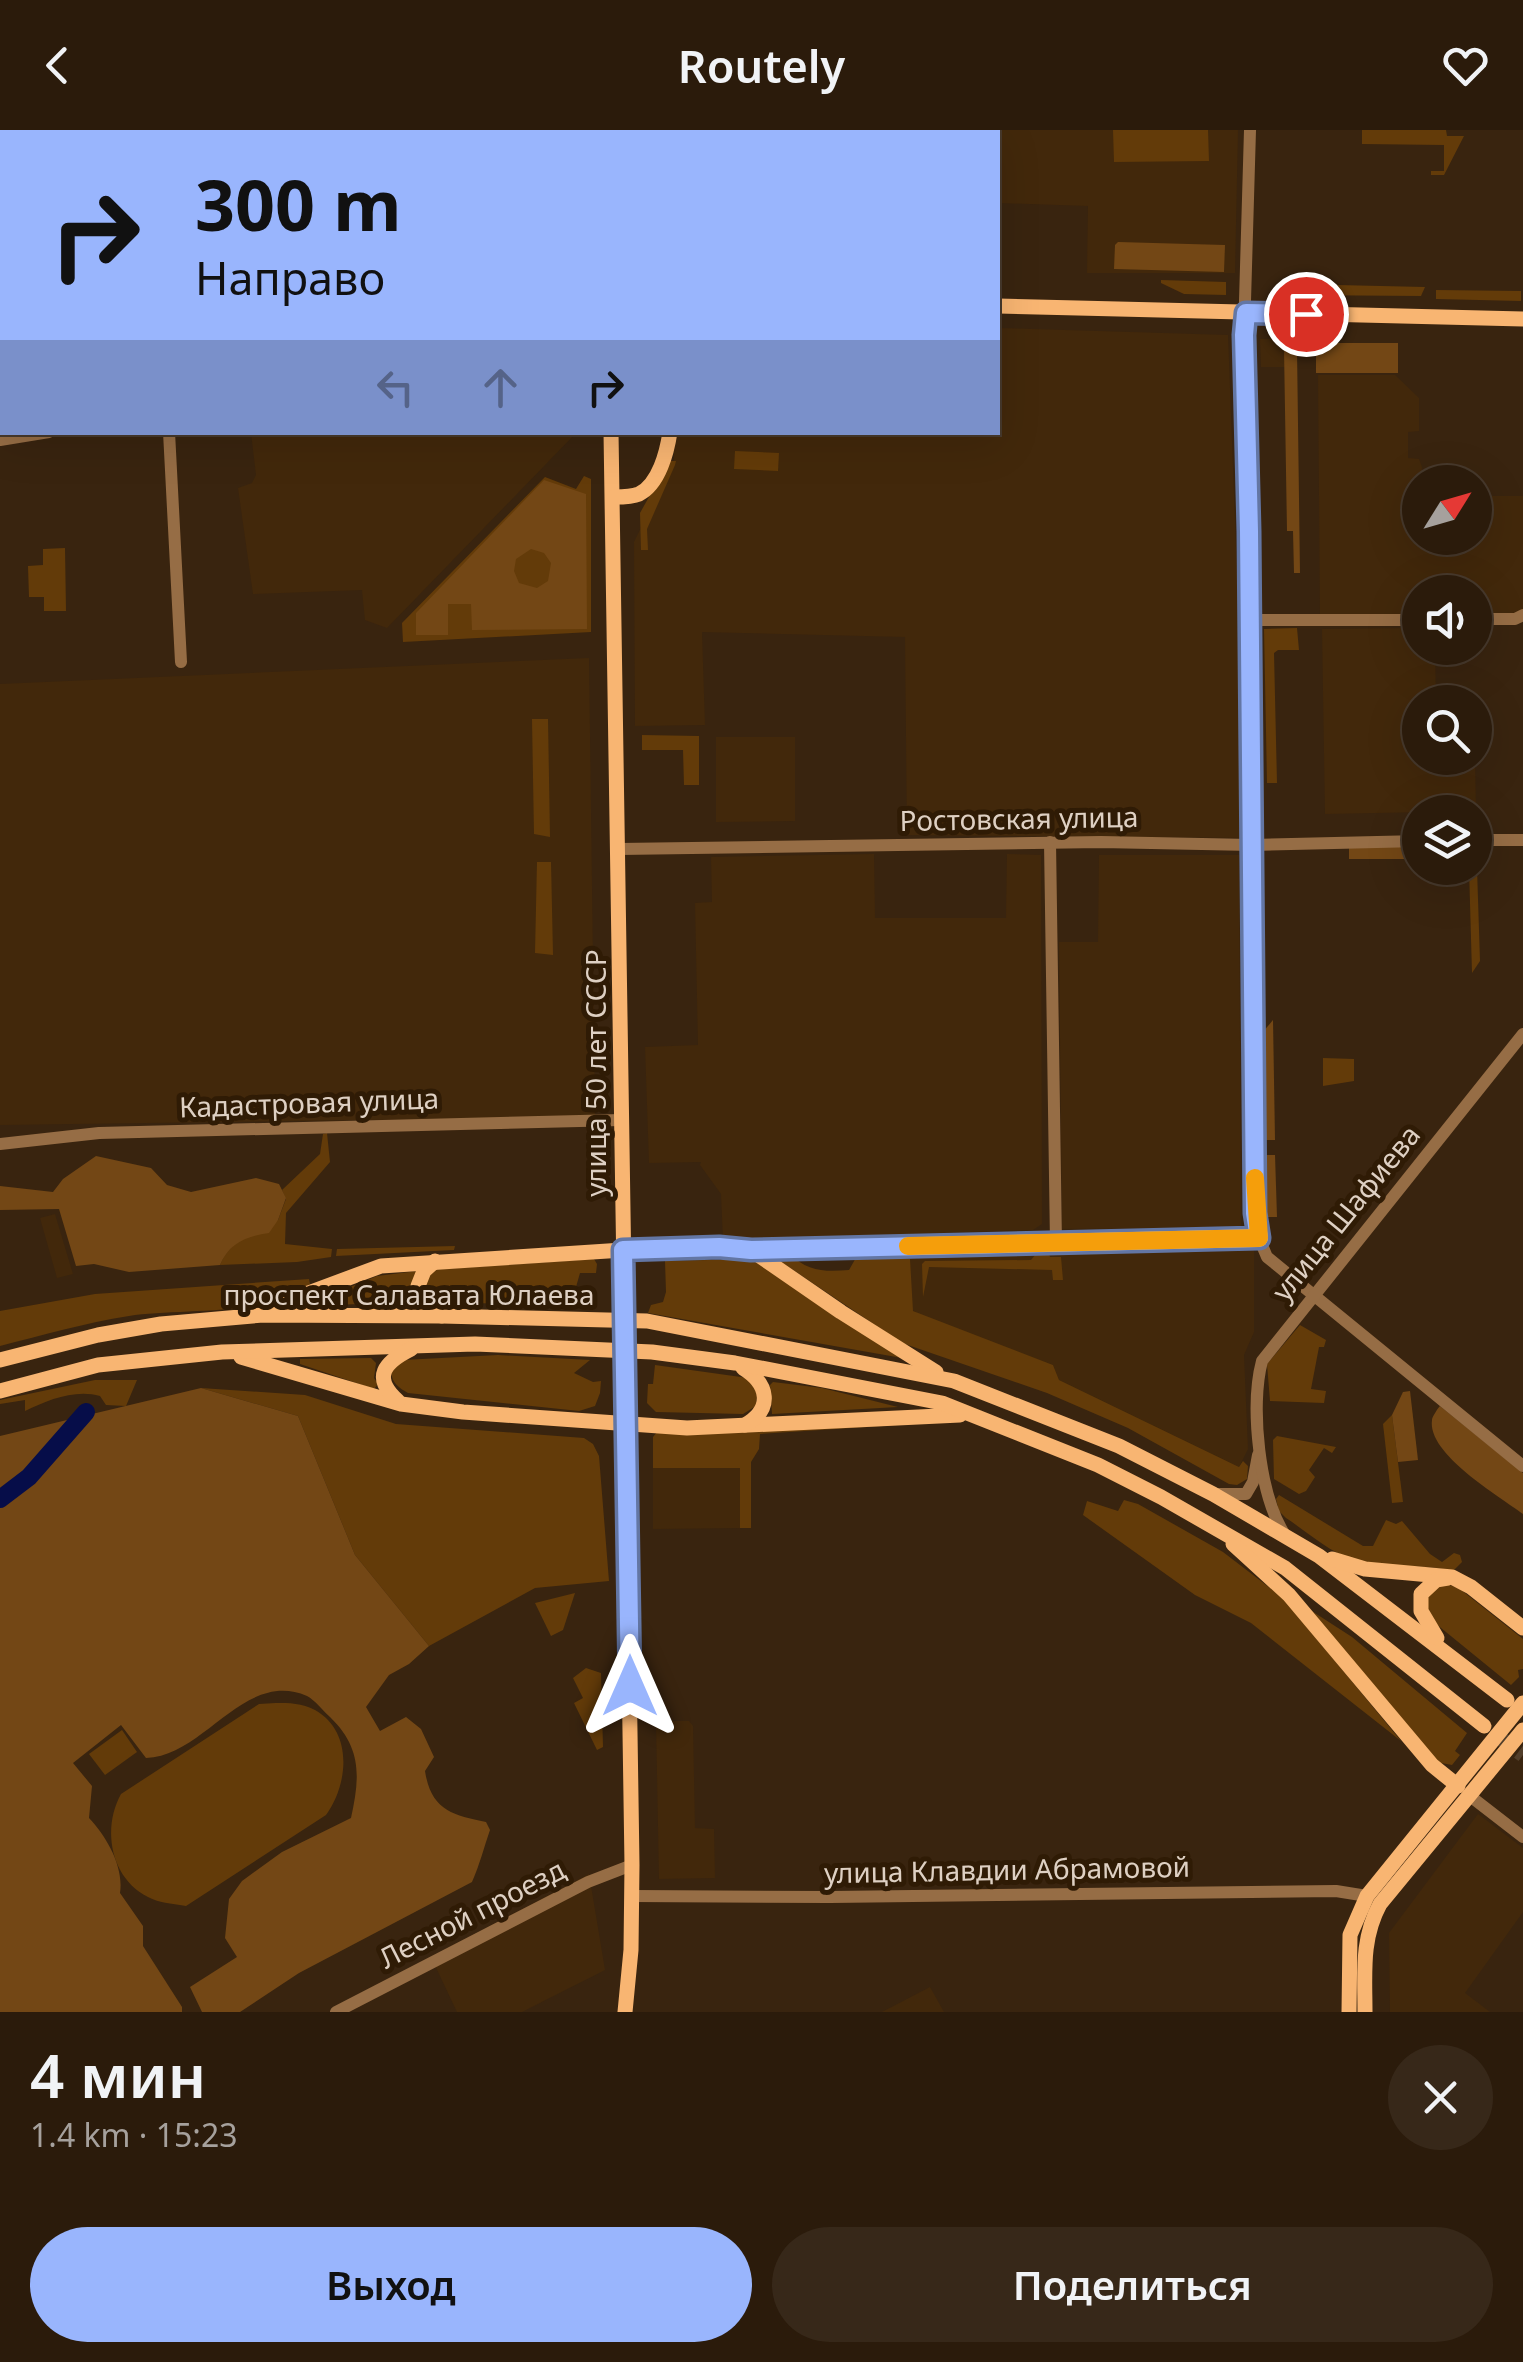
<!DOCTYPE html>
<html lang="ru">
<meta charset="utf-8">
<style>
body{margin:0;font-family:"Noto Sans",sans-serif;background:#372819;color:#f1f3f6;height:100vh;display:flex;flex-direction:column;font-size:38px;white-space:nowrap}
*{box-sizing:border-box;margin:0}
p{font-size:32px;color:#a6a19d}
.icon{flex:none;width:55px;height:55px;fill:none;stroke:currentColor;stroke-width:2;stroke-linecap:round;stroke-linejoin:round}
.map{position:relative;height:1882px;overflow:hidden}
.side{display:flex;flex-direction:column;background:#2b1b0b;flex:1}
.side>*{flex:none}
.banner{position:absolute;left:0px;top:0px;width:1000px;height:305px;box-shadow:0 10px 40px #0002,0 0 0 2px #47392c;background:#99b5fd;color:#111;overflow:hidden}
.needle{width:65px;rotate:53deg}
.controls{position:absolute;left:1402px;top:335px;display:grid;gap:20px}
.controls a{display:grid;place-items:center;width:90px;height:90px;border-radius:50%;background:#2b1b0b;box-shadow:0 10px 40px #0002,0 0 0 2px #47392c;font-size:50px}
.pin{position:absolute;display:grid;place-items:center;width:85px;height:85px;color:#fff;margin:-42px;border:5px solid #fff;border-radius:50%;box-shadow:0 2px 10px #0007}
.me{position:absolute;width:110px;margin:-55px;rotate:0deg;stroke-linejoin:round;filter:drop-shadow(0 0 8px #0008)}
.turn{display:flex;align-items:center;gap:35px;height:210px;padding:0 30px;font-size:45px}
.turn .icon{width:130px;height:130px;stroke-width:2.5}
.turn b{display:block;font-size:70px;line-height:85px}
.lanes{display:flex;align-items:center;height:95px;padding:0 30px;background:#0003;justify-content:center;gap:50px;direction:ltr}
.lanes .off{opacity:.35}
.round{display:grid;place-items:center;flex:none;width:105px;height:105px;border-radius:52px;background:#372819}
.head{display:flex;align-items:center;justify-content:space-between;height:170px;padding:0 30px}
h1{font-size:60px;font-weight:600;line-height:75px}
.cta{display:flex;gap:20px;margin-top:auto;padding:20px 30px}
.cta a{flex:1;height:115px;border-radius:60px;background:#99b5fd;color:#111;font-size:40px;font-weight:600;line-height:115px;text-align:center}
.cta a+a{background:#372819;color:#f1f3f6}
header{display:flex;justify-content:space-between;align-items:center;height:130px;padding:0 30px;background:#2b1b0b;font-size:45px;font-weight:600}
.map>svg:first-child{display:block}
.built{fill:#42280b}
.green{fill:#633b09}
.forest{fill:#734715;fill-rule:evenodd}
.lines{fill:none;stroke-linecap:round;stroke-linejoin:round}
.river{stroke:#060d49;stroke-width:18}
.major-tunnel{stroke:#523e2a;stroke-width:15;stroke-dasharray:15 8;stroke-linecap:butt}
.minor{stroke:#966d45;stroke-width:12}
.major{stroke:#f8b572;stroke-width:15}
.major-bridge{stroke:#f8b572;stroke-width:15}
.route-casing{stroke:#6376a4;stroke-width:25}
.route{stroke:#99b5fd;stroke-width:18}
.slow{stroke:#f59e0b;stroke-width:18}
.labels{text-anchor:middle;stroke-width:10;stroke-linejoin:round;paint-order:stroke}
.street-label{font-size:28px;fill:#ded0c3;stroke:#2f1b05}
</style>
<header><svg class="icon" aria-label="back" viewBox="0 0 24 24"><path d="M15 5l-7 7 7 7"/></svg>Routely<svg class="icon" aria-label="heart" viewBox="0 0 24 24"><path d="M12 20l-8-8c-3-5 5-10 8-4 3-6 11-1 8 4z"/></svg></header>
<div class="map">
<svg width="1523" height="1882" viewBox="0 0 1523 1882">
<rect width="100%" height="100%" fill="#39240f"/>
<g class="built">
<path d="M 902,0 L 1238,0 L 1235,143 L 1087,143 L 1088,76 L 998,73 L 998,2 Z"/>
<path d="M 998,198 L 1228,205 L 1247,708 L 907,705 L 905,507 L 702,502 L 705,595 L 635,596 L 634,412 L 674,331 L 674,303 L 998,302 Z"/>
<path d="M 1297,208 L 1297,219 L 1284,220 L 1285,237 L 1261,237 L 1260,209 Z"/>
<path d="M 1318,245 L 1395,245 L 1419,268 L 1419,301 L 1408,302 L 1408,328 L 1419,329 L 1422,337 L 1420,408 L 1475,408 L 1475,366 L 1523,366 L 1523,480 L 1514,484 L 1475,484 L 1475,462 L 1420,462 L 1420,485 L 1320,485 Z"/>
<path d="M 251,303 L 251,302 L 576,303 L 387,498 L 365,490 L 362,460 L 253,464 L 238,358 L 252,353 L 256,345 Z"/>
<path d="M 1420,498 L 1420,518 L 1435,518 L 1436,572 L 1420,572 L 1420,628 L 1475,628 L 1476,681 L 1325,684 L 1322,499 Z"/>
<path d="M 589,528 L 595,987 L 0,995 L 0,554 Z"/>
<path d="M 716,607 L 795,607 L 795,691 L 716,692 Z"/>
<path d="M 874,724 L 875,788 L 1006,788 L 1007,724 L 1041,725 L 1042,1094 L 1033,1100 L 723,1110 L 721,1064 L 700,1035 L 701,1032 L 649,1033 L 645,917 L 698,915 L 695,773 L 712,772 L 711,727 Z"/>
<path d="M 1099,725 L 1239,725 L 1241,1098 L 1062,1099 L 1059,812 L 1098,812 Z"/>
<path d="M 55,1084 L 73,1144 L 57,1148 L 40,1088 Z"/>
<path d="M 1174,1117 L 1254,1117 L 1254,1202 L 1244,1225 L 1248,1319 L 1239,1337 L 1059,1250 L 1053,1235 L 925,1188 L 912,1180 L 910,1172 L 910,1129 Z"/>
<path d="M 653,1338 L 740,1338 L 740,1398 L 653,1399 Z"/>
<path d="M 656,1591 L 689,1591 L 693,1596 L 695,1698 L 714,1699 L 715,1748 L 659,1749 Z"/>
<path d="M 1478,1684 L 1523,1718 L 1523,1782 L 1465,1863 L 1490,1882 L 1390,1882 L 1389,1803 Z"/>
<path d="M 589,1744 L 605,1840 L 522,1882 L 457,1882 L 431,1827 Z"/>
<path d="M 930,1857 L 944,1882 L 882,1882 Z"/>
</g>
<g class="green">
<path d="M 1113,0 L 1208,0 L 1209,31 L 1114,32 Z"/>
<path d="M 1362,0 L 1446,0 L 1447,6 L 1464,6 L 1444,45 L 1431,45 L 1431,41 L 1444,41 L 1444,15 L 1362,14 Z"/>
<path d="M 1161,150 L 1226,152 L 1226,165 L 1184,164 L 1161,153 Z"/>
<path d="M 1293,154 L 1425,157 L 1421,166 L 1292,165 Z"/>
<path d="M 1436,160 L 1521,161 L 1521,171 L 1436,169 Z"/>
<path d="M 735,321 L 779,323 L 778,341 L 734,339 Z"/>
<path d="M 669,331 L 676,331 L 675,335 L 647,399 L 648,420 L 641,420 L 640,383 Z"/>
<path d="M 584,346 L 591,349 L 591,502 L 403,512 L 402,493 L 545,347 L 576,359 Z"/>
<path d="M 65,418 L 66,481 L 44,481 L 44,467 L 29,467 L 28,436 L 43,435 L 43,419 Z"/>
<path d="M 1297,498 L 1299,520 L 1278,520 L 1274,523 L 1277,653 L 1267,653 L 1264,499 Z"/>
<path d="M 532,589 L 548,589 L 550,707 L 534,704 Z"/>
<path d="M 642,605 L 699,606 L 699,655 L 684,655 L 683,620 L 642,620 Z"/>
<path d="M 537,732 L 551,732 L 553,825 L 535,823 Z"/>
<path d="M 1469,738 L 1477,738 L 1480,831 L 1472,843 Z"/>
<path d="M 1323,928 L 1354,929 L 1354,951 L 1323,956 Z"/>
<path d="M 327,1003 L 330,1032 L 286,1083 L 285,1114 L 332,1119 L 331,1127 L 297,1132 L 220,1135 C 229,1111 257,1100 278,1090 L 286,1069 L 282,1060 L 320,1024 L 323,1004 Z"/>
<path d="M 455,1116 L 454,1120 L 336,1126 L 337,1119 Z"/>
<path d="M 1040,1119 L 1048,1120 L 1050,1127 L 1061,1127 L 1063,1150 L 1053,1150 L 1052,1140 L 929,1137 L 923,1167 L 922,1134 L 925,1131 L 1031,1130 Z"/>
<path d="M 768,1123 L 789,1123 C 807,1142 826,1142 849,1140 L 857,1126 L 910,1129 L 913,1181 L 1053,1235 L 1059,1250 L 1239,1337 L 1243,1331 L 1248,1336 L 1247,1349 L 1237,1355 L 1229,1354 L 1128,1298 L 1047,1263 L 902,1213 Z"/>
<path d="M 594,1129 L 597,1134 L 596,1143 L 580,1143 L 574,1164 L 588,1168 L 589,1177 L 449,1172 L 431,1169 L 425,1157 L 429,1140 Z"/>
<path d="M 750,1129 L 764,1134 L 902,1228 L 648,1183 L 651,1175 L 663,1172 L 666,1162 L 665,1131 Z"/>
<path d="M 417,1141 L 418,1172 L 332,1175 L 314,1172 L 377,1146 Z"/>
<path d="M 309,1149 L 310,1154 C 274,1187 177,1178 129,1186 C 85,1193 43,1205 0,1216 L 0,1181 L 95,1164 Z"/>
<path d="M 1300,1195 L 1326,1210 L 1324,1217 L 1319,1217 L 1311,1259 L 1326,1261 L 1324,1273 L 1270,1271 L 1267,1234 Z"/>
<path d="M 498,1225 L 590,1230 L 574,1243 L 593,1252 L 601,1251 L 600,1263 L 595,1276 L 579,1281 L 408,1263 C 399,1258 392,1253 391,1242 L 403,1230 Z"/>
<path d="M 371,1228 L 376,1233 L 374,1248 L 378,1254 L 374,1259 L 300,1234 L 300,1229 Z"/>
<path d="M 655,1235 L 748,1248 L 758,1257 L 756,1276 L 743,1284 L 656,1282 L 647,1273 L 648,1254 L 653,1254 Z"/>
<path d="M 95,1250 L 137,1250 L 126,1276 L 106,1275 L 100,1266 C 75,1259 48,1270 25,1281 L 25,1270 L 0,1274 L 0,1270 Z"/>
<path d="M 773,1252 L 822,1258 L 898,1277 L 772,1284 L 770,1255 Z"/>
<path d="M 201,1258 L 305,1265 L 396,1294 L 584,1308 L 593,1314 L 599,1326 L 609,1451 L 535,1458 L 429,1516 L 355,1425 L 298,1286 Z"/>
<path d="M 1392,1285 L 1403,1372 L 1392,1373 L 1383,1294 Z"/>
<path d="M 915,1294 L 760,1304 L 759,1319 L 751,1332 L 751,1398 L 740,1398 L 740,1338 L 653,1338 L 653,1307 L 657,1302 Z"/>
<path d="M 1277,1306 L 1336,1317 L 1332,1323 L 1324,1318 L 1309,1340 L 1315,1347 L 1306,1361 L 1299,1364 L 1274,1349 L 1273,1310 Z"/>
<path d="M 1279,1365 L 1363,1416 L 1373,1416 L 1386,1390 L 1396,1394 L 1402,1391 L 1430,1424 L 1442,1432 L 1454,1423 L 1460,1425 L 1462,1432 L 1453,1441 C 1420,1433 1385,1439 1352,1429 C 1329,1422 1306,1401 1286,1388 L 1279,1381 L 1276,1369 Z"/>
<path d="M 1124,1370 L 1138,1374 L 1223,1422 L 1283,1468 L 1401,1611 L 1251,1493 L 1195,1465 L 1083,1385 L 1087,1371 L 1118,1381 Z"/>
<path d="M 1445,1453 L 1460,1459 L 1523,1509 L 1523,1539 L 1518,1540 L 1519,1547 L 1511,1555 L 1430,1489 L 1425,1481 L 1428,1464 Z"/>
<path d="M 575,1463 L 563,1500 L 551,1506 L 535,1473 Z"/>
<path d="M 1304,1476 L 1352,1507 L 1467,1603 L 1455,1621 L 1460,1625 L 1452,1635 L 1436,1632 Z"/>
<path d="M 586,1538 L 601,1543 L 603,1617 L 597,1620 L 574,1573 L 583,1568 L 573,1548 Z"/>
<path d="M 276,1573 C 289,1573 302,1573 315,1580 C 354,1602 348,1655 326,1685 L 186,1776 C 174,1774 159,1773 148,1767 C 110,1748 102,1698 121,1664 L 259,1574 Z"/>
<path d="M 122,1600 L 137,1622 L 105,1645 L 89,1624 Z"/>
</g>
<g class="forest">
<path d="M 1118,112 L 1225,115 L 1224,142 L 1114,139 L 1115,115 Z"/>
<rect x="1316" y="213" width="82" height="30"/>
<path d="M 1284,219 L 1297,219 L 1300,443 L 1294,443 L 1293,401 L 1287,401 Z"/>
<path d="M 544,350 L 586,364 L 587,499 L 472,500 L 471,474 L 448,474 L 448,505 L 416,505 L 416,483 ZM 531,419 L 544,423 L 551,433 L 548,451 L 537,458 L 519,453 L 514,441 L 516,429 Z"/>
<path d="M 1420,716 L 1420,729 L 1349,729 L 1349,717 Z"/>
<path d="M 1273,890 L 1275,1010 L 1263,1010 L 1262,903 Z"/>
<path d="M 1264,1025 L 1275,1025 L 1277,1087 L 1265,1087 Z"/>
<path d="M 96,1026 L 151,1038 L 167,1055 L 191,1062 L 256,1048 L 279,1054 L 286,1068 L 278,1090 L 269,1103 C 247,1106 229,1113 220,1135 L 129,1142 L 94,1134 L 76,1136 L 59,1079 L 0,1080 L 0,1056 L 53,1062 L 63,1049 Z"/>
<path d="M 201,1258 L 298,1286 L 355,1425 L 429,1516 L 409,1534 L 389,1545 L 366,1577 L 380,1601 L 406,1587 L 421,1599 L 434,1627 L 425,1641 C 431,1680 452,1685 486,1692 L 490,1700 C 484,1717 480,1734 472,1752 L 299,1843 L 240,1882 L 202,1882 L 190,1857 L 237,1827 L 225,1808 L 229,1769 L 242,1751 L 282,1722 L 351,1688 C 360,1647 362,1618 330,1587 C 323,1581 315,1570 307,1566 C 244,1539 205,1626 146,1628 L 121,1595 L 73,1633 L 92,1656 L 89,1688 C 107,1707 124,1737 120,1763 L 143,1796 L 143,1816 L 182,1877 L 182,1882 L 0,1882 L 0,1306 Z"/>
<path d="M 1410,1261 L 1418,1330 L 1398,1332 L 1392,1285 L 1403,1262 Z"/>
<path d="M 1440,1276 L 1523,1343 L 1523,1384 C 1499,1366 1427,1324 1432,1290 C 1432,1287 1438,1278 1440,1276 Z"/>
</g>
<g class="lines">
<path class="river" d="M 0,1369 L 29,1347 L 86,1282"/>
<path class="major-tunnel" d="M 1500,1608 L 1523,1625"/>
<g class="minor">
<path d="M 1250,0 L 1244,205 L 1249,401 L 1255,1083 L 1259,1108 L 1267,1127 L 1523,1336"/>
<path d="M 169,302 L 181,532"/>
<path d="M 0,310 L 49,302"/>
<path d="M 1475,489 L 1515,489 L 1523,485"/>
<path d="M 1250,490 L 1420,490"/>
<path d="M 1475,710 L 1523,710"/>
<path d="M 1050,712 L 1056,1113"/>
<path d="M 619,719 L 1101,712 L 1252,715 L 1420,711"/>
<path d="M 0,1014 L 99,1003 L 621,990"/>
<path d="M 751,1120 L 1259,1108"/>
<path d="M 1217,1364 L 1246,1364 L 1253,1352 L 1258,1325"/>
<path d="M 1285,1405 C 1259,1365 1250,1276 1262,1231 L 1523,904"/>
<path d="M 1470,1666 L 1523,1707"/>
<path d="M 632,1766 L 830,1767 L 1336,1761 L 1367,1766"/>
<path d="M 336,1882 L 588,1752 L 632,1735"/>
</g>
<g class="major">
<path d="M 609,0 L 609,2"/>
<path d="M 998,176 L 1523,189"/>
<path d="M 0,229 L 2,229"/>
<path d="M 611,302 L 624,1145"/>
<path d="M 614,367 C 622,367 632,367 639,364 C 659,354 667,322 670,302"/>
<path d="M 435,1131 L 424,1141 L 418,1156 L 427,1176 L 442,1186"/>
<path d="M 267,1184 L 303,1165 L 381,1136 L 623,1120 L 740,1117 L 751,1120 L 841,1182 L 936,1242"/>
<path d="M 241,1227 L 401,1274 L 463,1282 L 687,1298 L 960,1285"/>
<path d="M 0,1230 L 98,1205 L 161,1194 L 263,1185 L 442,1186 L 647,1191 L 954,1251 L 1119,1316 L 1213,1364 L 1319,1426 L 1507,1570"/>
<path d="M 743,1238 C 769,1254 773,1279 745,1295"/>
<path d="M 0,1261 L 98,1235 L 222,1222 L 475,1214 L 652,1222 L 735,1233 L 942,1273 L 1098,1335 L 1161,1367 L 1285,1438 L 1484,1596"/>
<path d="M 625,1268 L 632,1735 L 631,1820 L 625,1882"/>
<path d="M 398,1271 C 371,1247 385,1232 411,1219"/>
<path d="M 1233,1414 L 1289,1465 L 1432,1635 L 1458,1656"/>
<path d="M 1332,1429 L 1365,1439 L 1452,1447 L 1471,1457 L 1523,1498"/>
<path d="M 1437,1508 L 1421,1481 L 1421,1464 L 1436,1450 L 1448,1448"/>
<path d="M 1349,1882 L 1350,1805 L 1367,1766 L 1523,1573"/>
<path d="M 1365,1882 C 1365,1843 1361,1809 1380,1774 L 1523,1600"/>
</g>
<path class="major-bridge" d="M 624,1145 L 625,1268"/>
</g>
<g class="lines">
<g class="route-casing">
<path id="route" d="M 630,1556 L 623,1120 L 719,1117 L 751,1120 L 1259,1108 L 1255,1083 L 1249,401 L 1244,205 L 1246,183 L 1306,184"/>
</g>
<use href="#route" class="route"/>
<path class="slow" d="M 908,1116 L 1259,1108 L 1255,1048"/>
</g>
<g class="labels">
<g class="street-label">
<text transform="translate(1019 689) rotate(-1)" y="10">Ростовская улица</text>
<text transform="translate(596 943) rotate(-90)" y="10">улица 50 лет СССР</text>
<text transform="translate(309 973) rotate(-2)" y="10">Кадастровая улица</text>
<text transform="translate(1346 1083) rotate(-51)" y="10">улица Шафиева</text>
<text x="409" y="1175">проспект Салавата Юлаева</text>
<text transform="translate(1007 1740) rotate(-1)" y="10">улица Клавдии Абрамовой</text>
<text transform="translate(472 1784) rotate(-27)" y="10">Лесной проезд</text>
</g>
</g>
</svg>
<div class="controls">
<a><svg class="needle" viewBox="-14 -14 28 28"><path d="M0-13l5 13h-10z" fill="#e53935"/><path d="M0 13l5-13h-10z" fill="#a6a19d"/></svg></a>
<a><svg class="icon" aria-label="sound" viewBox="0 0 24 24"><path d="M4 9h4l5-4v14l-5-4H4zM17 9q2 3 0 6"/></svg></a>
<a><svg class="icon" aria-label="search" viewBox="0 0 24 24"><circle cx="10" cy="10" r="6"/><path d="M15 15l6 6"/></svg></a>
<a><svg class="icon" aria-label="layers" viewBox="0 0 24 24"><path d="M12 4l9 5-9 5-9-5zM3 14l9 5 9-5"/></svg></a>
</div>
<div class="pin" style="left:1306px;top:184px;background:#d93025"><svg class="icon" aria-label="arrive" viewBox="0 0 24 24"><path d="M6 21V4h12l-3 4 3 4H6"/></svg></div>
<svg class="me" style="left:630px;top:1556px" viewBox="-20 -20 40 40"><path d="M0-17L14 15 0 8-14 15z" fill="#99b5fd" stroke="#fff" stroke-width="4"/></svg>
<div class="banner">
<div class="turn"><svg class="icon" aria-label="right" viewBox="0 0 24 24"><path d="M7 20v-9h11M14 6l5 5-5 5"/></svg><div><b>300 m</b>Направо</div></div>
<div class="lanes"><svg class="icon off" aria-label="left" viewBox="0 0 24 24"><path d="M17 20v-9H6M10 6l-5 5 5 5"/></svg><svg class="icon off" aria-label="ahead" viewBox="0 0 24 24"><path d="M12 20V5M6 11l6-6 6 6"/></svg><svg class="icon" aria-label="right" viewBox="0 0 24 24"><path d="M7 20v-9h11M14 6l5 5-5 5"/></svg></div>
</div>
</div>
<section class="side">
<div class="head"><div><h1>4 мин</h1><p>1.4 km · 15:23</p></div><a class="round"><svg class="icon" aria-label="close" viewBox="0 0 24 24"><path d="M6 6l12 12M18 6L6 18"/></svg></a></div>
<div class="cta"><a>Выход</a><a>Поделиться</a></div>
</section>
